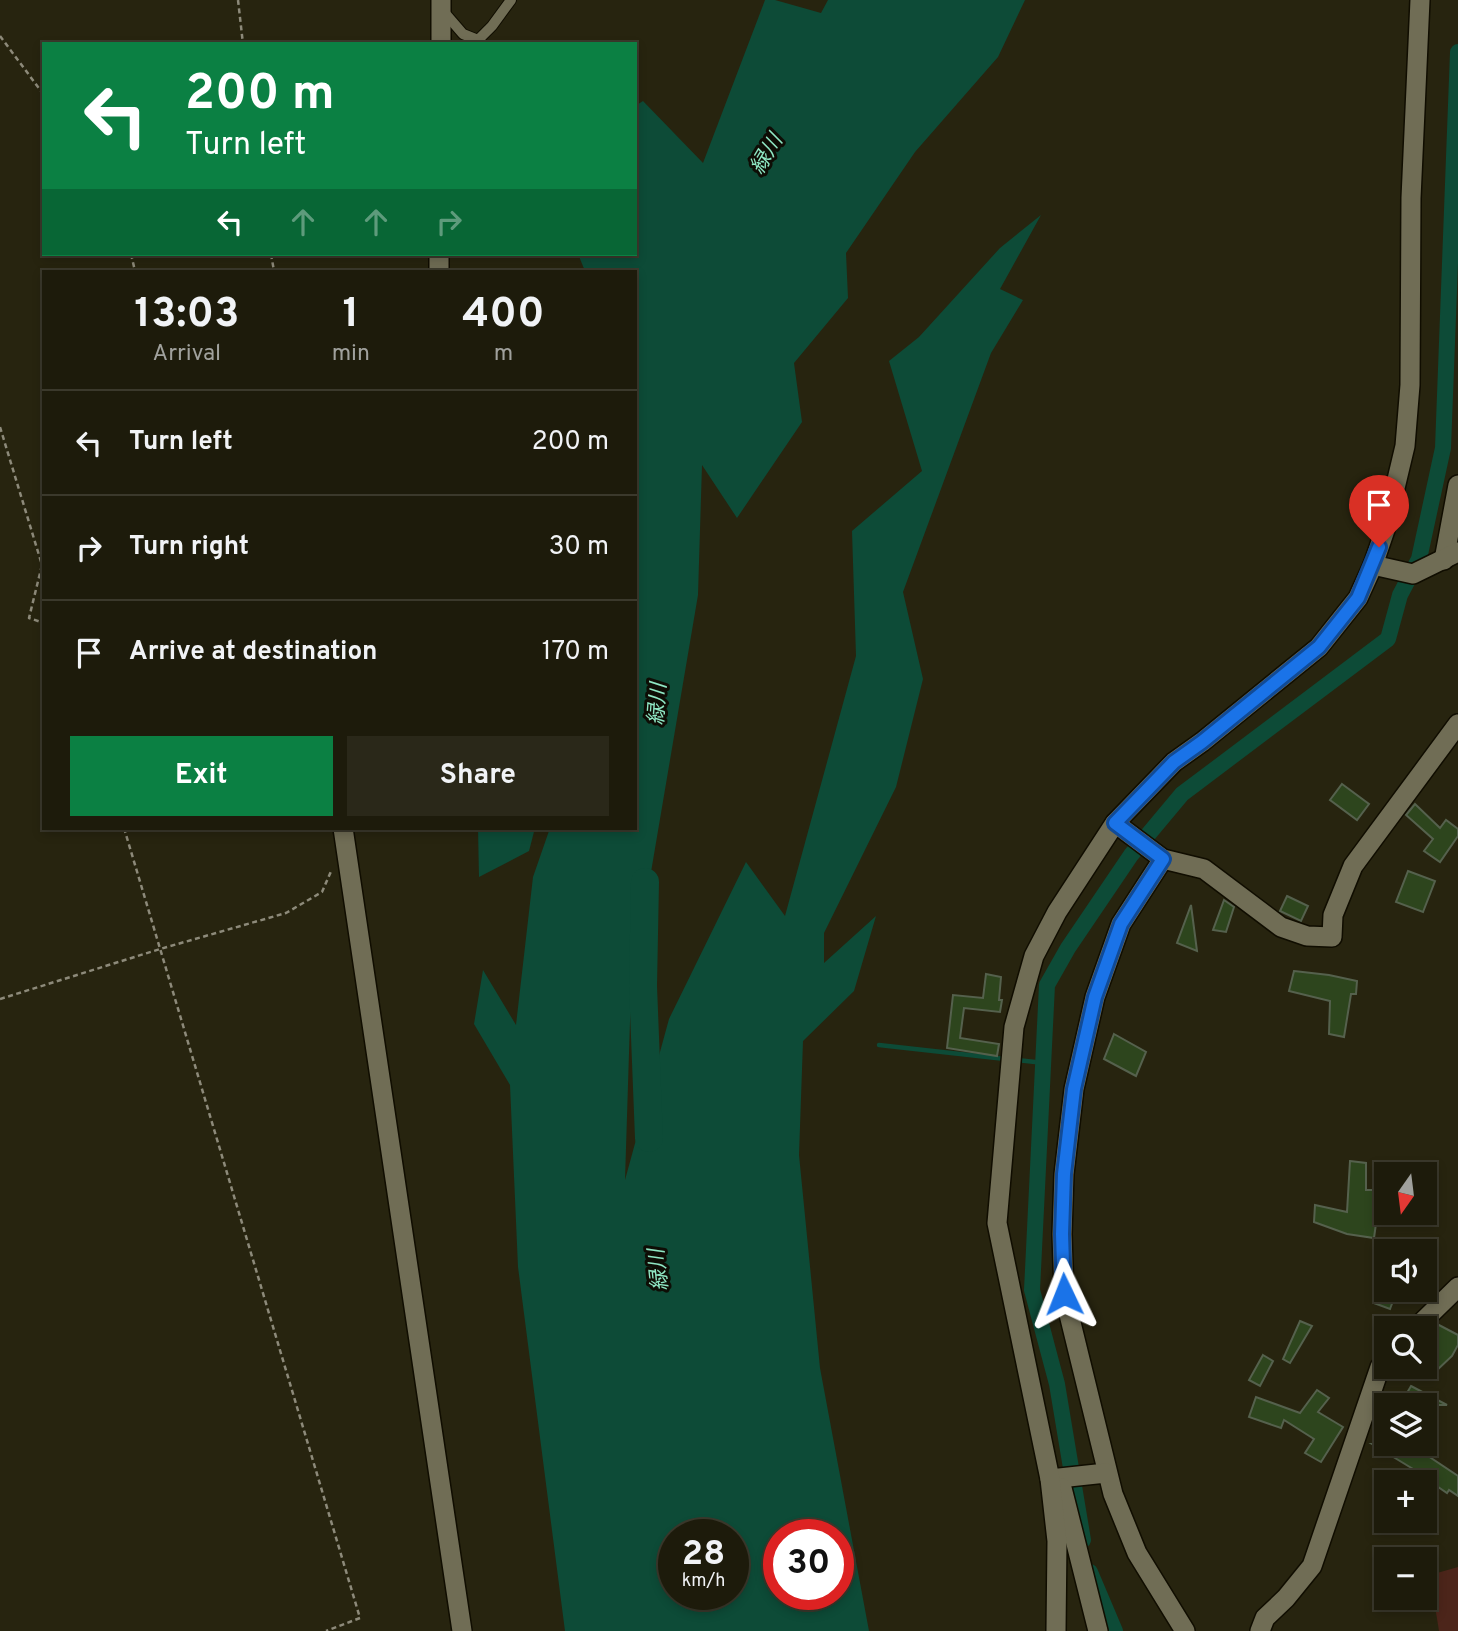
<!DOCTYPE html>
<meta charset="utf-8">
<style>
body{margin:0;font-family:Overpass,"Noto Sans JP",sans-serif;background:#2a2819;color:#f1f3f6;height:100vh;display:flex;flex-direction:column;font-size:26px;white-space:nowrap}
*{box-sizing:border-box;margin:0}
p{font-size:23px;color:#a0a19d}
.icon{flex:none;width:38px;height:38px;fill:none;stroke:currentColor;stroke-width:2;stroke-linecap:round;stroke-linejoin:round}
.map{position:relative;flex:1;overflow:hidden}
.panel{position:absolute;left:42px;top:270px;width:595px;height:560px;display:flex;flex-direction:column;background:#1d1b0b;border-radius:0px;box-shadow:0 4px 10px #0003,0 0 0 2px #3b392c}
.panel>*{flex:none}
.top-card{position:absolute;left:42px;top:42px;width:595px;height:214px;border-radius:0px;box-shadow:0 4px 10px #0003,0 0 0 2px #3b392c;background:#0b8043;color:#fff;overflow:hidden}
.needle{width:46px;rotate:194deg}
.buttons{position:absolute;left:1374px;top:1162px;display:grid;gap:14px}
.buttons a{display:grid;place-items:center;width:63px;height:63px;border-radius:0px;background:#1d1b0b;box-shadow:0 4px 10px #0003,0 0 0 2px #3b392c;font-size:35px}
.speed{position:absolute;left:658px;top:1519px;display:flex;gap:14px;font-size:35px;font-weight:700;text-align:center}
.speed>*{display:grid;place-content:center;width:91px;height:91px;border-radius:50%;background:#1d1b0b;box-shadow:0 4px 10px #0003,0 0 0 2px #3b392c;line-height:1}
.speed small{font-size:18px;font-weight:400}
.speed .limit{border:10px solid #d22;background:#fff;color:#111}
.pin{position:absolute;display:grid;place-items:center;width:60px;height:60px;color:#fff;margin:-72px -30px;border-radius:50% 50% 50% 0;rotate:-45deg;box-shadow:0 0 7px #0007}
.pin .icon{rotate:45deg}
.me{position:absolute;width:77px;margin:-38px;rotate:358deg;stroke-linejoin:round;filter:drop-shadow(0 0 5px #0008)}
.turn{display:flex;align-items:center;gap:24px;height:147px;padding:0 28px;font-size:32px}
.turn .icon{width:91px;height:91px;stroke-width:2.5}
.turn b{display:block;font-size:49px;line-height:60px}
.lanes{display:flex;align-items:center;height:66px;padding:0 28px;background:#0003;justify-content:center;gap:35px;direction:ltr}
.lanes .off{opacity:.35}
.eta{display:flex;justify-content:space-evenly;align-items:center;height:119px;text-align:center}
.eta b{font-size:42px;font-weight:700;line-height:49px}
.cta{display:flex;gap:14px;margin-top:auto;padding:14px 28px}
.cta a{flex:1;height:80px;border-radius:0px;background:#0b8043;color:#fff;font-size:28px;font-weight:700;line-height:80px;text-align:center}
.cta a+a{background:#2a2819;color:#f1f3f6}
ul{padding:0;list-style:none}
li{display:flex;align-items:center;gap:21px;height:105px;padding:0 28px;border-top:2px solid #3b392c}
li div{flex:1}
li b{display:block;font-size:26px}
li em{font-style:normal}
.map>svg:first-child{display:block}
.green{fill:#4c251a}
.water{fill:#0d4b37;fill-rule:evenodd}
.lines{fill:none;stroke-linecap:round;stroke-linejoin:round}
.stream{stroke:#0d4b37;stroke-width:4.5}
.canal{stroke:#0d4b37;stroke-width:16}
.river{stroke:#0d4b37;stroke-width:28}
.building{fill:#2d451d;stroke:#55614d;stroke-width:2}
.service-casing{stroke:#100d00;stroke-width:12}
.minor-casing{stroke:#100d00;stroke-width:22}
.path{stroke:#8d8a7a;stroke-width:2.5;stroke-dasharray:5 3.5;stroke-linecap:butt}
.service{stroke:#706d55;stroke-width:10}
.minor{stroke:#706d55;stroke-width:19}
.route-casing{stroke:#114b97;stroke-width:18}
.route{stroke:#1a73e8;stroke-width:12}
.labels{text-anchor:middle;stroke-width:6;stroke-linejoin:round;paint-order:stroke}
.water-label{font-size:21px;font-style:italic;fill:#8fe7c4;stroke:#0e0d05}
</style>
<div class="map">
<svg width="1458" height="1631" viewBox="0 0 1458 1631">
<rect width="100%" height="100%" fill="#27240f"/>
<path class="green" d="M 1458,1567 L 1458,1631 L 1439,1631 L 1430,1575 Z"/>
<g class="water">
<path d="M 765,0 L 775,0 L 821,13 L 828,0 L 1025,0 L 998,57 L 915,152 L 846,253 L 848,298 L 794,363 L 802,422 L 737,518 L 702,465 L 698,595 L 631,990 L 625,1180 L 669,1019 L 746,862 L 785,916 L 856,656 L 852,531 L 922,471 L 889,361 L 919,337 L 1000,248 L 1041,215 L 1000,289 L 1023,300 L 991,353 L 903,592 L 923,679 L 896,787 L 824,933 L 824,963 L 876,916 L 854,991 L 803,1041 L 799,1155 L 820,1368 L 869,1631 L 565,1631 L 518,1267 L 510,1085 L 474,1024 L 483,970 L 516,1025 L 533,877 L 550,828 L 635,828 L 635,271 L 585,271 L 578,254 L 635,254 L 635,106 L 643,101 L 703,163 ZM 674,1535 L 733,1535 L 733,1594 L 674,1594 ZM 779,1535 L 838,1535 L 838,1594 L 779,1594 Z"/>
<path d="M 478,828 L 535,828 L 529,851 L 479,877 Z"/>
</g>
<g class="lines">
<g class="stream">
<path d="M 879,1045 L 1005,1059"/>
<path d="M 1017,1060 L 1044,1063"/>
</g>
<g class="canal">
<path d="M 1083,1540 L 1057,1384 L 1032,1290 L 1047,985 L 1068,948 L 1131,855 L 1182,794 L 1388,639 L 1400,595 L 1419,559 L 1443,448 L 1458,52"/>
<path d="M 1090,1572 L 1115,1631"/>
</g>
<path class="river" d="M 645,882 L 643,986 L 649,1138"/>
</g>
<g class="building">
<path d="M 1342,784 L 1369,804 L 1357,820 L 1330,800 Z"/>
<path d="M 1415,804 L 1440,828 L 1446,820 L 1458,829 L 1458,836 L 1440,862 L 1424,851 L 1433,839 L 1406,815 Z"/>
<path d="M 1408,871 L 1435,881 L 1423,912 L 1396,902 Z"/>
<path d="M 1287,896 L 1308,906 L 1301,921 L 1280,911 Z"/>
<path d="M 1224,900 L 1234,907 L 1226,932 L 1213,930 Z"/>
<path d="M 1191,905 L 1197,951 L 1177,943 Z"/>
<path d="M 1294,971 L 1329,975 L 1357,981 L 1356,994 L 1351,994 L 1344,1037 L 1329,1034 L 1330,1001 L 1289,991 Z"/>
<path d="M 986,974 L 1001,977 L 999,1000 L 1002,1000 L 1000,1012 L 964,1008 L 960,1038 L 999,1044 L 997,1056 L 947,1048 L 953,995 L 983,998 Z"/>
<path d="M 1114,1034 L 1146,1052 L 1136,1076 L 1104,1059 Z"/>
<path d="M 1350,1161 L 1366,1163 L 1366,1190 L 1386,1190 L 1386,1210 L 1378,1209 L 1374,1238 L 1347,1234 L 1314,1222 L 1315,1205 L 1347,1212 Z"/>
<path d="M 1377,1288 L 1396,1293 L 1390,1309 L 1374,1303 Z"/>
<path d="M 1300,1321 L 1312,1326 L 1290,1363 L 1283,1359 Z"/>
<path d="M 1437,1324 L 1458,1335 L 1458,1345 L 1452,1356 L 1436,1371 L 1424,1359 L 1424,1337 Z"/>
<path d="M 1263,1355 L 1273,1361 L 1260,1386 L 1249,1380 Z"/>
<path d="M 1411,1386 L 1447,1405 L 1436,1405 L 1424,1426 L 1424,1405 L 1400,1405 Z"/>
<path d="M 1317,1390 L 1329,1398 L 1318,1412 L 1343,1427 L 1321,1462 L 1305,1453 L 1314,1439 L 1284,1420 L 1281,1428 L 1249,1417 L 1256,1397 L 1300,1413 Z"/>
<path d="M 1372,1444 L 1410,1444 L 1458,1476 L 1458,1496 L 1449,1490 L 1447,1493 L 1428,1480 L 1426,1482 L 1411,1482 L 1418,1472 Z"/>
</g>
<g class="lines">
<g class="service-casing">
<path id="service" d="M 444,12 L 463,34 L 478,40 L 492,26 L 511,0"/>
</g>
<g class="minor-casing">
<g id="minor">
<path d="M 441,44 L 441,0"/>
<path d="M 439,271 L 439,254"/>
<path d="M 1444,560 L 1458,485"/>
<path d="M 1373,565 L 1413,574 L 1458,552"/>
<path d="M 1115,823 L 1163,859 L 1204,869 L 1281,927 L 1307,936 L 1332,937 L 1333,915 L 1353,866 L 1458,724"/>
<path d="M 343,828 L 462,1631"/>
<path d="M 1163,859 L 1121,924 L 1095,997 L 1074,1089 L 1064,1174 L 1062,1234 L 1064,1294 L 1113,1494 L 1137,1553 L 1185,1631"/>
<path d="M 1416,1328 L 1458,1287"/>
<path d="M 1050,1479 L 1106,1473"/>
<path d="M 1062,1488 L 1098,1631"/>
<path d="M 1056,1631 L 1057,1541 L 1050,1479 L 997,1223 L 1014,1027 L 1034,956 L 1057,912 L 1115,823 L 1174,762 L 1202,742 L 1319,647 L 1358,598 L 1373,565 L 1385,530 L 1405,446 L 1410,385 L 1411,198 L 1420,0"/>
<path d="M 1260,1631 L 1265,1618 L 1286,1598 L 1312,1566 L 1380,1367 L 1386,1361"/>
</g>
</g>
<g class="path">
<path d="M 238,0 L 243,44"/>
<path d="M 0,36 L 44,95"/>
<path d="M 131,254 L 135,271"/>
<path d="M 271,254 L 274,271"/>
<path d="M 0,427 L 42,565 L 29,618 L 44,623"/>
<path d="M 124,828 L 360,1618 L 326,1631"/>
<path d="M 0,999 L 160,949 L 286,913 L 322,892 L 332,869"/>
</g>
<use href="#service" class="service"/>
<use href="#minor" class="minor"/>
</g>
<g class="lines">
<g class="route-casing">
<path id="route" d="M 1064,1294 L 1062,1234 L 1064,1174 L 1074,1089 L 1095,997 L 1121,924 L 1163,859 L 1115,823 L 1174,762 L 1202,742 L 1319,647 L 1358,598 L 1379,547"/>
</g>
<use href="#route" class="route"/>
</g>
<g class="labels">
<g class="water-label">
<text transform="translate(766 154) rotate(-59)" y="7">緑川</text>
<text transform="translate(657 704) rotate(-86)" y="7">緑川</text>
<text transform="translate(658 1270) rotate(-96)" y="7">緑川</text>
</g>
</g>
</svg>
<div class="buttons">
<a><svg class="needle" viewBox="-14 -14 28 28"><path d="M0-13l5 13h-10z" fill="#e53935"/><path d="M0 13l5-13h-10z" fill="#a0a19d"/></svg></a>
<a><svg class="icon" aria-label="sound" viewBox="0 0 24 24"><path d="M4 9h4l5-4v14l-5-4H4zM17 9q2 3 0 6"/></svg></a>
<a><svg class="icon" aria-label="search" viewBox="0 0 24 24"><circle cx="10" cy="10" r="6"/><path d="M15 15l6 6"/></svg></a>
<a><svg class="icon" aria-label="layers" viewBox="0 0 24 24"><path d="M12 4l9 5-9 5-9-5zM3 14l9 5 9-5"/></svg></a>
<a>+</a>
<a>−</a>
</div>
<div class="speed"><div>28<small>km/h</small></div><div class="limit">30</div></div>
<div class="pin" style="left:1379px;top:547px;background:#d93025"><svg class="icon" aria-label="arrive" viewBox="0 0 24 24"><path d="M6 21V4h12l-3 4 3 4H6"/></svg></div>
<svg class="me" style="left:1064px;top:1294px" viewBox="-20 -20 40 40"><path d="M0-17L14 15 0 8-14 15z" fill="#1a73e8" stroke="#fff" stroke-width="4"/></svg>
<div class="top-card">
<div class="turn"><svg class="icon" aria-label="left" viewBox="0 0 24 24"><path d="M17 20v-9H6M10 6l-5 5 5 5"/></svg><div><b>200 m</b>Turn left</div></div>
<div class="lanes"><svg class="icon" aria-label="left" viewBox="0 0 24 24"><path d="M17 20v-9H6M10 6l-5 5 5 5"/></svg><svg class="icon off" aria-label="ahead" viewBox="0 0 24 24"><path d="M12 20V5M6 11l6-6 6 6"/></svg><svg class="icon off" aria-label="ahead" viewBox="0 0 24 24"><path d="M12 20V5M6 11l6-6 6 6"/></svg><svg class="icon off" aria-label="right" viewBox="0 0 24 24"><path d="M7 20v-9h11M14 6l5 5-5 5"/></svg></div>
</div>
<section class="panel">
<div class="eta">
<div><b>13:03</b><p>Arrival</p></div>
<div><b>1</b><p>min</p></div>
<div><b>400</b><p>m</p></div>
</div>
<ul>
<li><svg class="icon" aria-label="left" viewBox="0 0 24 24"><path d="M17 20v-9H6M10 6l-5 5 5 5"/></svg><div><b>Turn left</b></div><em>200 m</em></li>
<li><svg class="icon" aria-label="right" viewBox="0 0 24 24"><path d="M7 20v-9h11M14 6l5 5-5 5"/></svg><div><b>Turn right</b></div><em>30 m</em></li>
<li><svg class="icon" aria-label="arrive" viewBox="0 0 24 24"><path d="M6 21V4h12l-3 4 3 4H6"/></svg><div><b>Arrive at destination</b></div><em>170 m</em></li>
</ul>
<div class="cta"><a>Exit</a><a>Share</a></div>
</section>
</div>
